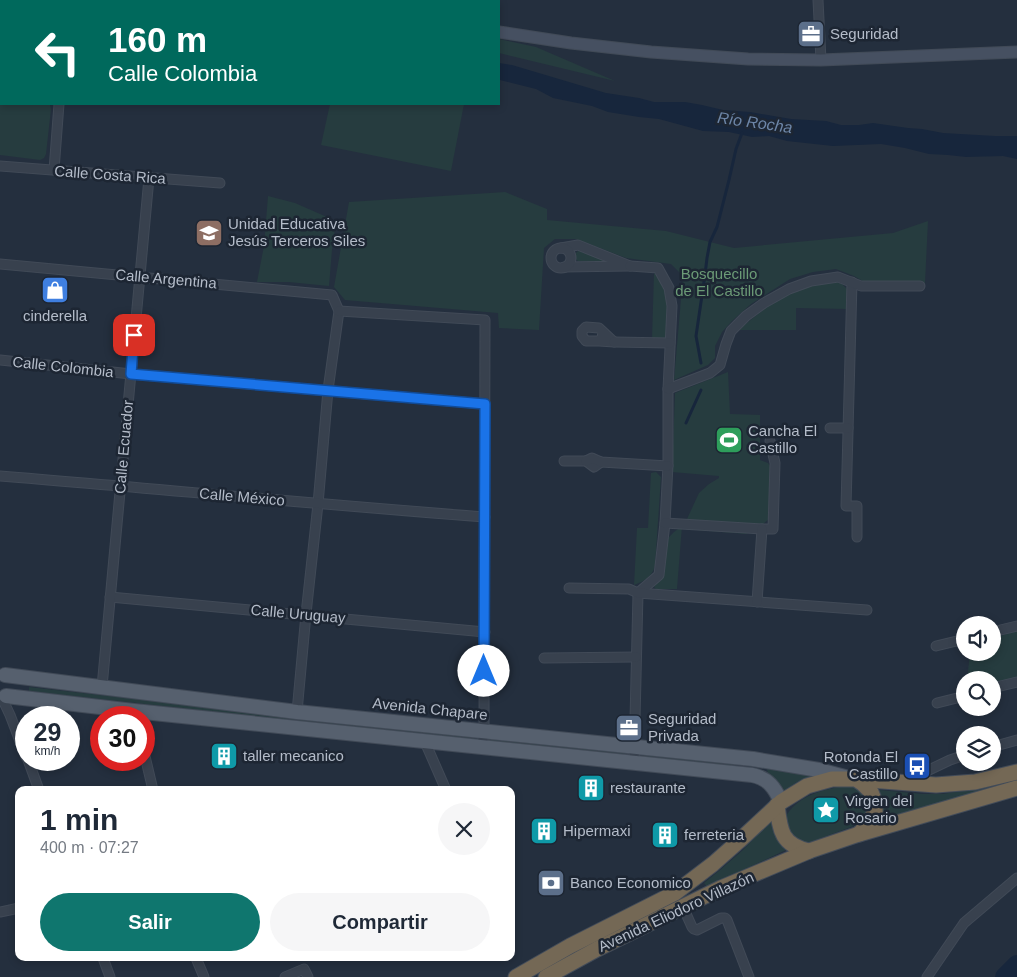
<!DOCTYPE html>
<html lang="es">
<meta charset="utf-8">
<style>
body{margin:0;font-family:Arial,sans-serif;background:#f6f6f7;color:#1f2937;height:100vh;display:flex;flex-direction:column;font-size:19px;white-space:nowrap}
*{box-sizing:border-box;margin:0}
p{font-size:16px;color:#747a83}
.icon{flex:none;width:28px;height:28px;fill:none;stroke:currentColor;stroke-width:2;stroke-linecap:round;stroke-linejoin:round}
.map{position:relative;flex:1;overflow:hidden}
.details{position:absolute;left:15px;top:786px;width:500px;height:175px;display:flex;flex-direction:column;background:#fff;border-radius:10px;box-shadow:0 2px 8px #0003}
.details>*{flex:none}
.hud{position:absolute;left:0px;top:0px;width:500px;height:105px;box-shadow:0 2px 8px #0003;background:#00695c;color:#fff;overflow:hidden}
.buttons{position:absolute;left:956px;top:616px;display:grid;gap:10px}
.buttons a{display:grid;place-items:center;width:45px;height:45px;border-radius:50%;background:#fff;box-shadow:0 2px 8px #0003;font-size:25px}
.speed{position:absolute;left:15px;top:706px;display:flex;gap:10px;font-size:25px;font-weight:700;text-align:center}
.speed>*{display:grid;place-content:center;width:65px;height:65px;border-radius:50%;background:#fff;box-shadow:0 2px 8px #0003;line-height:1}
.speed small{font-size:12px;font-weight:400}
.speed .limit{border:8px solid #d22;background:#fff;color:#111}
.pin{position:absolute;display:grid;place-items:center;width:42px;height:42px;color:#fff;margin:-21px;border-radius:10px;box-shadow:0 2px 8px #0006}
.me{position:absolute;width:55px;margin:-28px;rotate:0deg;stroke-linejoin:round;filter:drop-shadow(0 0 4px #0008)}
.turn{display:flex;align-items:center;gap:18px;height:105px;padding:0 25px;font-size:22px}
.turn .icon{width:65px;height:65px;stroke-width:2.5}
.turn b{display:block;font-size:35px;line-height:42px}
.round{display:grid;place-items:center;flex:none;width:52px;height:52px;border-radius:26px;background:#f6f6f7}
.head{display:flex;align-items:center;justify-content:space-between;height:85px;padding:0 25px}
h1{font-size:30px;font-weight:700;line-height:38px}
.cta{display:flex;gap:10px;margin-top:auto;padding:10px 25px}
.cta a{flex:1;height:58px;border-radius:30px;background:#0f766e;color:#fff;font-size:20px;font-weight:700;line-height:58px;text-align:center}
.cta a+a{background:#f6f6f7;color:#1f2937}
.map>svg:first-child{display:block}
.green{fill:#263c3f}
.water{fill:#17263c}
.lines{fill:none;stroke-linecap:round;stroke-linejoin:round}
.stream{stroke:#17263c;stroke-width:3}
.river{stroke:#17263c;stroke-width:20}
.street-casing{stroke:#414a57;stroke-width:11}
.secondary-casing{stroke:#414a57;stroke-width:13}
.primary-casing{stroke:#414a57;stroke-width:16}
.highway-casing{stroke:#434c59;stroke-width:17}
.street{stroke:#38414e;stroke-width:9}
.secondary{stroke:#465061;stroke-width:11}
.primary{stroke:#56606e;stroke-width:14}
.highway{stroke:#746855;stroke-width:15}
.route-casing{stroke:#114b97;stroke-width:12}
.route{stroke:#1a73e8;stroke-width:9}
.labels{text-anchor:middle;stroke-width:5;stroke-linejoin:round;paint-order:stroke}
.poi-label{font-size:15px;fill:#b4bcc9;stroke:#1d2633;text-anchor:start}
.street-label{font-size:15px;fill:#b4bcc9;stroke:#1d2633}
.park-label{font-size:15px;fill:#6b9a76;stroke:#1d2633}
.water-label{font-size:16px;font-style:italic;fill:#6d86a8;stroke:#1d2633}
</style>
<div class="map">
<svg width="1017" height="977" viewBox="0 0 1017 977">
<rect width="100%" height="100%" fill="#242f3e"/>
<g class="green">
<path d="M 499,39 L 536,47 L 615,81 L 499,53 Z"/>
<path d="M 0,99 L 1,99 L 1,104 L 46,104 L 50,105 L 51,109 L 46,154 L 44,158 L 40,160 L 0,155 Z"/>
<path d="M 330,104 L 464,104 L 451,171 L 321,145 Z"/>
<path d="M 505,192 L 547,209 L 547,220 L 666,231 L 734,248 L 893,233 L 928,221 L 925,283 L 866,283 L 854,276 L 836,269 L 813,272 L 790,279 L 751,304 L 732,321 L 722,332 L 715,346 L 715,358 L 708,365 L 674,380 L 683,276 L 671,264 L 626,258 L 576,239 L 555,239 L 544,248 L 539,330 L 499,328 L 498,313 L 345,300 L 334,287 L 349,202 Z"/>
<path d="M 268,196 L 295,203 L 336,221 L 332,250 L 329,286 L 289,282 L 257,282 L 264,246 Z"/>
<path d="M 579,250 L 584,251 L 613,262 L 578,261 L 574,258 L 575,254 Z"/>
<path d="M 654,273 C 660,277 669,301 669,309 C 670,318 668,328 667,337 L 665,339 L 652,339 Z"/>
<path d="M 835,281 L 842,284 L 847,289 L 848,309 L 796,308 L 796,330 L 738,330 C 769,305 793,284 835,281 Z"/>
<path d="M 728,372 L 730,414 L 760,415 L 760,460 L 768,463 L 771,468 L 769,519 L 763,524 L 754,524 L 752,531 L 746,534 L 696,530 L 689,527 L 687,519 L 699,493 L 709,484 L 719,478 L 719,476 L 672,472 L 675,393 Z"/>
<path d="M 656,472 L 661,477 L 655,566 C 652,577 644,581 634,585 L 637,528 L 648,528 L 651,473 Z"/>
<path d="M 682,526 L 677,589 L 656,589 L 654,587 L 664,574 L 668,538 L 674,532 Z"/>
<path d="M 1017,631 L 1017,678 L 993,685 L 992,680 L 967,680 L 970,653 L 992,652 L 993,638 Z"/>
<path d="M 29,687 L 474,737 L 474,741 L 29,691 Z"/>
<path d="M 489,738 L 629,752 L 628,756 L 489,742 Z"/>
<path d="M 644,755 L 732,763 L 733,768 L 643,759 Z"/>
<path d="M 767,769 L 817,775 L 797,782 L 780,794 L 775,779 L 768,774 Z"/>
<path d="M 1007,783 L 879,821 C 883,810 884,800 879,790 L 923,794 L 943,794 Z"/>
<path d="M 846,786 L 854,786 L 867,797 L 869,812 L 859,824 L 811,842 L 803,843 L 791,838 L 785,818 C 796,796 823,789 846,786 Z"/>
<path d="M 773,818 C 773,835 776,838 786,850 L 707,887 L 704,883 L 720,870 L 743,850 Z"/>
</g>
<path class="water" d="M 499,63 L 512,65 L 606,93 L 639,98 L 654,102 L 685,102 L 702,105 L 723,110 L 750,112 L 791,119 L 826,121 L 841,125 L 859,125 L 873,123 L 908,128 L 922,129 L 943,133 L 995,136 L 1017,136 L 1017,159 L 1003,156 L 966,157 L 948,155 L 929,154 L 905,148 L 881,144 L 833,146 L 787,141 L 769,136 L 752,137 L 729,132 L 703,131 L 659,119 L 639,117 L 608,112 L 592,106 L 553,98 L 536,89 L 500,80 L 499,80 Z"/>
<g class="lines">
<g class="stream">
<path d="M 701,363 L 696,336 L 705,275 L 707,258 L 710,242 L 717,227 L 729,180 L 736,149 L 742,133"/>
<path d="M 686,423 L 701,390"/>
</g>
<g class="river">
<path d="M 127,0 L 136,1"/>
<path d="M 267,0 L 270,1"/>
<path d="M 157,1 L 160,0"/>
<path d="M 1005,977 L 1017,965"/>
</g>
<g class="street-casing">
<g id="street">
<path d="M 818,0 L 821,60"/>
<path d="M 408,1 L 408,0"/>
<path d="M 0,78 L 1,79"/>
<path d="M 0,166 L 220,183"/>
<path d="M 54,170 L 59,104"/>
<path d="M 561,248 L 578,245 L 630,266 L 564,267"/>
<circle cx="561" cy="258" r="10"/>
<path d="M 0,264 L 332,295 L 339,311 L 328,390 L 318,504 L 306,614 L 297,712"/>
<path d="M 630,266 L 658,268 L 669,288 L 672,306 L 668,389 L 668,465 L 665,523 L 659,575 L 638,593 L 634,762"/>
<path d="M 852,282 L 846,506 L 857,506 L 857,537"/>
<path d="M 339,311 L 485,320 L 484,730 L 482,748"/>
<path d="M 599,341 L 614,342 L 599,328 L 586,327 L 582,331 L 582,336 L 586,341 L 599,341 L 602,338 L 603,332"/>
<path d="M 614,342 L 670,343"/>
<path d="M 0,360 L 131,374 L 485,404"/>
<path d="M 668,389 L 710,373 L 720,365 L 726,344 L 731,331 L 746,316 L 764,303 L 789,289 L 811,281 L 838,277 L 861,286 L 920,286"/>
<path d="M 830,428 L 848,428"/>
<path d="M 564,461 L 586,461 L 594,467 L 601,462"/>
<path d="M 586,461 L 592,458 L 601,462 L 668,466"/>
<path d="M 0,476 C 162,489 323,505 485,517"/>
<path d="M 665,523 L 762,529 L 773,529 L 775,463 L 770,441"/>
<path d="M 569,588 L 629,589 L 638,593 L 867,610"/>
<path d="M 110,597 L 485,632"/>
<path d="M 757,602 L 762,529"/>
<path d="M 992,632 L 1017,626"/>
<path d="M 936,646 L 965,639"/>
<path d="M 544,658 L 636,657"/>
<path d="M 102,687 L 149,178"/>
<path d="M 992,688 L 1017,682"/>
<path d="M 2,698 L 10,715 L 26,757"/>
<path d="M 937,703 L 965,696"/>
<path d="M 425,742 L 446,790"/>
<path d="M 992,747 L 1017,740"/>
<path d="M 144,752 L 153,790"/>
<path d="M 28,760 L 39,790"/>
<path d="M 906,781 L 950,760 L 965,755"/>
<path d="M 683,907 L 692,927 L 694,929 L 697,930 L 721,918 L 725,918 L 727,920 L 749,977"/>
<path d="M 0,912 L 19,908"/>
<path d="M 103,958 L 110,977"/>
<path d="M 196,958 L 204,977"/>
<path d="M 285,977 L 304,969 L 308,977"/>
<path d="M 927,977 L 964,923 L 1017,878"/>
</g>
</g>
<g class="secondary-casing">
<g id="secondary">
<path d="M 368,0 L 372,1"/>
<path d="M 499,32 L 571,43 L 651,52 L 748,59 L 821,60 L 1017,52"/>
</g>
</g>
<g class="primary-casing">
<g id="primary">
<path d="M 5,675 L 297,712 L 753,759 L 819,770 L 845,777"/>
<path d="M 6,696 L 134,711 L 752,775 C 768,778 775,788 781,802"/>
</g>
</g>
<g class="highway-casing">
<g id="highway">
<path d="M 856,779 L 936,785 L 975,782 L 1017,772"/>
<path d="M 777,805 C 780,830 781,845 809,851"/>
<path d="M 516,977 L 570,946 L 675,893 L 713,864 L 739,841 L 781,802 L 807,786 L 832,779 L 856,779 L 863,784 L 871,792 L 875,802 L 875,812 L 870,821 L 859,834"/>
<path d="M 546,977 L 597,949 L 721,888 L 809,851 L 859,834 L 1017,788"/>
</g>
</g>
<use href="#street" class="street"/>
<use href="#secondary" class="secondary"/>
<use href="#primary" class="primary"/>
<use href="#highway" class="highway"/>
</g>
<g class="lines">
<g class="route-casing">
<path id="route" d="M 134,335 L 131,374 L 485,404 L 484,671"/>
</g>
<use href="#route" class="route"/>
</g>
<defs>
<g id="office-square" transform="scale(1.4375)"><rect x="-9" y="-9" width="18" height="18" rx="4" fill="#5c6f8a" stroke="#1d2633"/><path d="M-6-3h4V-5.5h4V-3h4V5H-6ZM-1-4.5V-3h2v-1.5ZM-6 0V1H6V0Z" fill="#fff"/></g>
<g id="school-square" transform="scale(1.4375)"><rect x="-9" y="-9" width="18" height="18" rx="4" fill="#8d6e63" stroke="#1d2633"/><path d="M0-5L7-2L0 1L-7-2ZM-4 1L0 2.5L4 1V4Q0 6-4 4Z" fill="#fff"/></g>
<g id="shop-square" transform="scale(1.4375)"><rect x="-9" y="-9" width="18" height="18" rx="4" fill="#3f7fe0" stroke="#1d2633"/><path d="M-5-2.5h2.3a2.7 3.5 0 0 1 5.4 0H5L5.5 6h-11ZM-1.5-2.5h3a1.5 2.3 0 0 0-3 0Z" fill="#fff"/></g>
<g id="stadium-square" transform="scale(1.4375)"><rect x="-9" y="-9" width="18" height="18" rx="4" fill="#2e9e5b" stroke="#1d2633"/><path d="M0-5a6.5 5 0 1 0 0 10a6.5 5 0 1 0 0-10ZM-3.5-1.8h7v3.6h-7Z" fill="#fff"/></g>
<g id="building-square" transform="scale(1.4375)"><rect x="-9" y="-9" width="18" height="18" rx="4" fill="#0f9aa8" stroke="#1d2633"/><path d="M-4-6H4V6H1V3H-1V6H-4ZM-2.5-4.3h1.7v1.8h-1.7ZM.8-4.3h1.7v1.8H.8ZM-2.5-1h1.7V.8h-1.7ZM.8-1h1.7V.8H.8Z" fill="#fff"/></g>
<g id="bus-square" transform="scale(1.4375)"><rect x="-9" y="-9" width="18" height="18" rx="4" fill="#1a4fb4" stroke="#1d2633"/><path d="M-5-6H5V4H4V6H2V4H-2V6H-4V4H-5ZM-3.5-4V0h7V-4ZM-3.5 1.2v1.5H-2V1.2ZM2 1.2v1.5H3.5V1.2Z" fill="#fff"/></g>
<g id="sight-square" transform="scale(1.4375)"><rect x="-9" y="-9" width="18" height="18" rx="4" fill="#0f9aa8" stroke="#1d2633"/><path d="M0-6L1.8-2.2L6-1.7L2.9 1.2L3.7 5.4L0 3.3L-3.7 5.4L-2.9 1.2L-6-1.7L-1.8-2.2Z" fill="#fff"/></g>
<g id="bank-square" transform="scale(1.4375)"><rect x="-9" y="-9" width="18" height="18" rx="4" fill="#5c6f8a" stroke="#1d2633"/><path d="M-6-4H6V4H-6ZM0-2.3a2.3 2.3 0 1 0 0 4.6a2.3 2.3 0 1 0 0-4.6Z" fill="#fff"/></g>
</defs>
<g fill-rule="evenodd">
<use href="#office-square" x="811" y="34"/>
<use href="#school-square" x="209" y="233"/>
<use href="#shop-square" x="55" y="290"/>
<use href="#stadium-square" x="729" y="440"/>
<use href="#office-square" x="629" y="728"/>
<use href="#building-square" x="224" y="756"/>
<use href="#bus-square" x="917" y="766"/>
<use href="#building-square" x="591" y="788"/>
<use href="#sight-square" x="826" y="810"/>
<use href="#building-square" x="544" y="831"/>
<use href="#building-square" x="665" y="835"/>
<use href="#bank-square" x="551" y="883"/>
</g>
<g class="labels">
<g class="poi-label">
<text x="830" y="39">Seguridad</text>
<text x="228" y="229">Unidad Educativa<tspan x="228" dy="17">Jesús Terceros Siles</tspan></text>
<text x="55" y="321" text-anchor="middle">cinderella</text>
<text x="748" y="436">Cancha El<tspan x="748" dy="17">Castillo</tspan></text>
<text x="648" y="724">Seguridad<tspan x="648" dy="17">Privada</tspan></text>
<text x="243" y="761">taller mecanico</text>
<text x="898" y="762" text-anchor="end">Rotonda El<tspan x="898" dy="17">Castillo</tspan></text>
<text x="610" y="793">restaurante</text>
<text x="845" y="806">Virgen del<tspan x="845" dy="17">Rosario</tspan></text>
<text x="563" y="836">Hipermaxi</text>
<text x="684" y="840">ferreteria</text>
<text x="570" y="888">Banco Economico</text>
</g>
<g class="street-label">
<text transform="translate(110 175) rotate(4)" y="5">Calle Costa Rica</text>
<text transform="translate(166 279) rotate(5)" y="5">Calle Argentina</text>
<text transform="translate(63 367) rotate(6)" y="5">Calle Colombia</text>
<text transform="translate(124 447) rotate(-85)" y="5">Calle Ecuador</text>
<text transform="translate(242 497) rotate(5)" y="5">Calle México</text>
<text transform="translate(298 614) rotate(5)" y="5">Calle Uruguay</text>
<text transform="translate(430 709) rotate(6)" y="5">Avenida Chapare</text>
<text transform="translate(676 912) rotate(-25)" y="5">Avenida Eliodoro Villazón</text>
</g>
<g class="park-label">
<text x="719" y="279">Bosquecillo<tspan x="719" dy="17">de El Castillo</tspan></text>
</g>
<g class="water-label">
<text transform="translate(755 122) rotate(8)" y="6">Río Rocha</text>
</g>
</g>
</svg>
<div class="buttons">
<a><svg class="icon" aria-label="sound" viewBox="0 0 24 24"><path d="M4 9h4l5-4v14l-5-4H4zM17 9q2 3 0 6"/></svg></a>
<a><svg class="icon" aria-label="search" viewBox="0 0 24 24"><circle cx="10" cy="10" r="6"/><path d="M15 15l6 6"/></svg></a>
<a><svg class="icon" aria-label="layers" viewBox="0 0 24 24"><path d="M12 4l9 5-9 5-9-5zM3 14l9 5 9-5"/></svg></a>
</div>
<div class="speed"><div>29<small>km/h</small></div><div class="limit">30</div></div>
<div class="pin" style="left:134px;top:335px;background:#d93025"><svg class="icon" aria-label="arrive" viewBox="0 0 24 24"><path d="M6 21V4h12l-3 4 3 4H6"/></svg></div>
<svg class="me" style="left:484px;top:671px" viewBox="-20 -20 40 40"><circle r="19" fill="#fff"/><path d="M0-13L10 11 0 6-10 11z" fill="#1a73e8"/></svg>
<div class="hud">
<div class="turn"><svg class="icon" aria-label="left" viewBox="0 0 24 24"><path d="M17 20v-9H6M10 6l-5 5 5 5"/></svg><div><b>160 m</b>Calle Colombia</div></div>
</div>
<section class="details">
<div class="head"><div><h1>1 min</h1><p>400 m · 07:27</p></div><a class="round"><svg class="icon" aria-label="close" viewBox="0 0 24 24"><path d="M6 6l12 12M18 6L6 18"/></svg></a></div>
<div class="cta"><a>Salir</a><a>Compartir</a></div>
</section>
</div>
